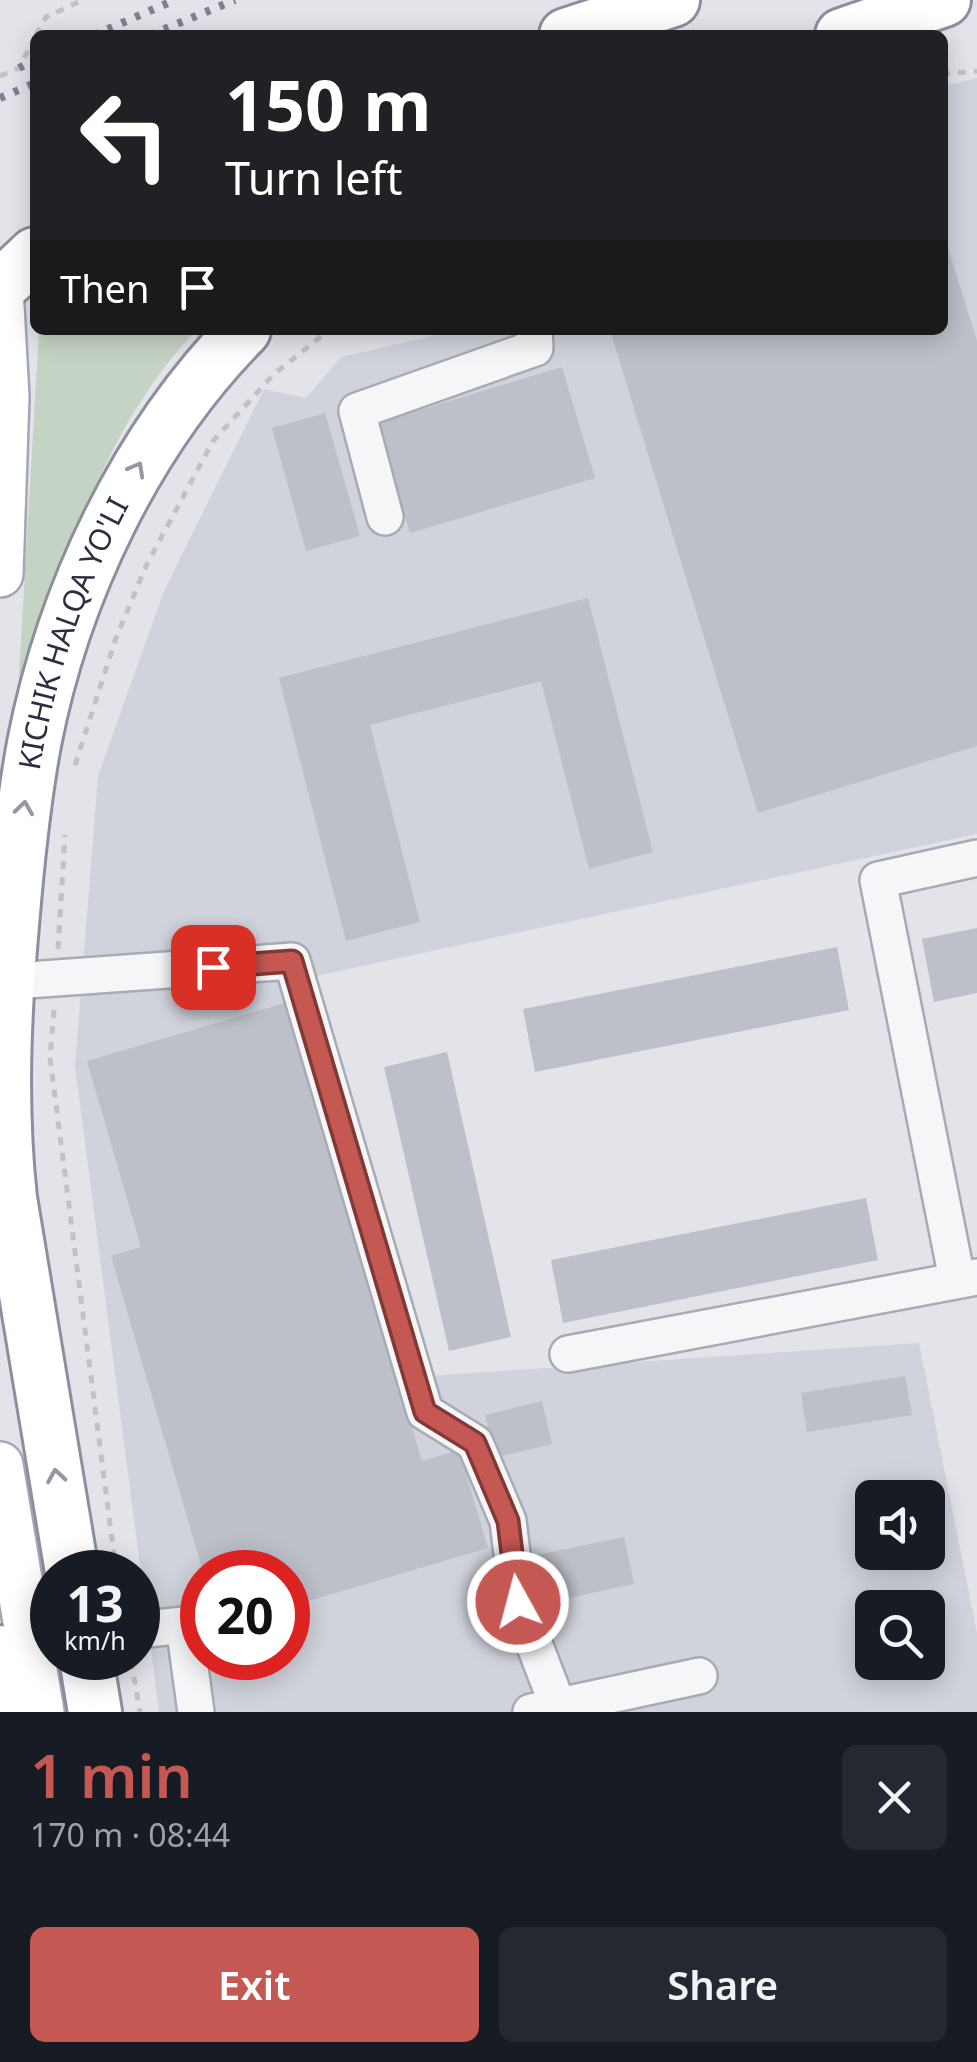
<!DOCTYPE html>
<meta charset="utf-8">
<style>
body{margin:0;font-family:"Noto Sans",sans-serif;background:#242831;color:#f1f3f6;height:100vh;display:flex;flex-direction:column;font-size:38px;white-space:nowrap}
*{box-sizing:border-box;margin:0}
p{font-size:32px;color:#9ea1a6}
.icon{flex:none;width:55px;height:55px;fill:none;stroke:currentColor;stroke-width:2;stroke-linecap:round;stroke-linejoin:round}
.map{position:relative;height:1712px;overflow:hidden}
.sheet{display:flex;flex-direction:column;background:#171b24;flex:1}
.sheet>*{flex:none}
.top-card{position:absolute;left:30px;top:30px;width:918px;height:305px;border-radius:15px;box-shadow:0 5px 25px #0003;background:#202124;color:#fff;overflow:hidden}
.tools{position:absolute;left:855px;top:1480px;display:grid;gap:20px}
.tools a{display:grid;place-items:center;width:90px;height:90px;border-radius:15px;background:#171b24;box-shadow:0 5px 25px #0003;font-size:50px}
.speed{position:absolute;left:30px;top:1550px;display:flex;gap:20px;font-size:50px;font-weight:700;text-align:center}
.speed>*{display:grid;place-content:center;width:130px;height:130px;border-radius:50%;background:#171b24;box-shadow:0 5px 25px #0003;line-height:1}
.speed small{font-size:25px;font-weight:400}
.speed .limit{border:15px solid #d22;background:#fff;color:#111}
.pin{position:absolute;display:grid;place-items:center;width:85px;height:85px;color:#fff;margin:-42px;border-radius:20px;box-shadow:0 5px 15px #0006}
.me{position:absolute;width:110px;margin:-55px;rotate:353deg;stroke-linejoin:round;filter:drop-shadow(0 0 8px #0008)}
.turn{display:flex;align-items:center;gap:35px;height:210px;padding:0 30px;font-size:45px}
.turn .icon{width:130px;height:130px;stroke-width:2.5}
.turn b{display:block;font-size:70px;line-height:85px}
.then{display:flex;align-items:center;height:95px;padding:0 30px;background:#0003;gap:20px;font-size:38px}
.round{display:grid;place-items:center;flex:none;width:105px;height:105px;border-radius:15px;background:#242831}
.overview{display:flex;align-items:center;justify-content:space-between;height:170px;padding:0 30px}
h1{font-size:60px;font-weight:600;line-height:75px;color:#c55852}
.cta{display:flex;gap:20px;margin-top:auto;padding:20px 30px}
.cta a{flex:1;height:115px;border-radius:15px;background:#c55852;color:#fff;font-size:40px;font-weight:600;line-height:115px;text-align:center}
.cta a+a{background:#242831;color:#f1f3f6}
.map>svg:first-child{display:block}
.built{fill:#d1d3dc;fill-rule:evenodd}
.green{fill:#c5d3c4}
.building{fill:#bdbfc9}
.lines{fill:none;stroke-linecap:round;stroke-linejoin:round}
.minor-casing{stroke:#a8aab4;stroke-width:40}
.major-casing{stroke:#a3a6b5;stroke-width:50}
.highway-casing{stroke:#8b8f9f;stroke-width:58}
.path{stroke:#c1c2c8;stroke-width:5;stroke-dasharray:8 8;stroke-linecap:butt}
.minor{stroke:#f5f6f8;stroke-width:35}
.major{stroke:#fff;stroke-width:45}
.highway{stroke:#fff;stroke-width:52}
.rail{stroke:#7d8192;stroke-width:8;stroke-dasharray:5 10;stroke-linecap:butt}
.oneway{stroke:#9697a0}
.route-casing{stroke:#803935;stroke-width:25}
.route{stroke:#c55852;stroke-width:18}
.labels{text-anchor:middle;stroke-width:8;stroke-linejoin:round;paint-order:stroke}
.street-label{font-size:30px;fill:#2c2f41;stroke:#f2f3f7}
</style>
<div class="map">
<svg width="977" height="1712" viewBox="0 0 977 1712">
<rect width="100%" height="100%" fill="#e3e4ea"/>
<path class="built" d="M 977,78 L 977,834 L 316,976 L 426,1376 L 919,1343 L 977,1633 L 977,1712 L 159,1712 L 75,1066 L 98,776 L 164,591 L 264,389 L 306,398 L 341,357 L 458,330 L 942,330 L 943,86 ZM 872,1498 L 928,1498 L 928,1552 L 872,1552 ZM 202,1572 L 288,1572 L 288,1658 L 202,1658 ZM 872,1608 L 928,1608 L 928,1662 L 872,1662 Z"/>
<path class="green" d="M 39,330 L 197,330 C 101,427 57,582 17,709 Z"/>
<g class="building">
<path d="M 943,231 L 977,341 L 977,746 L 758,813 L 610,330 L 942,330 Z"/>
<path d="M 562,367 L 595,478 L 410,533 L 377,423 Z"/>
<path d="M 325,413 L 360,536 L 306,551 L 272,428 Z"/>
<path d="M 588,598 L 653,852 L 589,869 L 541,681 L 370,725 L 420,922 L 346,941 L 279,678 Z"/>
<path d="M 977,928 L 977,993 L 934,1002 L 922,939 Z"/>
<path d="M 837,947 L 849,1010 L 535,1072 L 523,1009 Z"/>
<path d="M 288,1002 L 422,1461 L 459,1450 L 488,1548 L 288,1607 L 288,1572 L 203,1572 L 111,1256 L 141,1247 L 87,1061 Z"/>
<path d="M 447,1052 L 511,1337 L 449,1351 L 384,1067 Z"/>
<path d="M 866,1198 L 878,1260 L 563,1323 L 551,1260 Z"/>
<path d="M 905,1376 L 912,1415 L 807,1432 L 801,1393 Z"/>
<path d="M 542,1401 L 552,1444 L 495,1458 L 485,1415 Z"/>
<path d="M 624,1537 L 634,1584 L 542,1604 L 532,1556 Z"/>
</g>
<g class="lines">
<g class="minor-casing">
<g id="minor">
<path d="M 385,517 L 357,411 L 535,348 L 534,330"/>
<path d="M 0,982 L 292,961 L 425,1412 L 475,1443 L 508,1521 L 518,1602 L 558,1706"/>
<path d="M 957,1279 L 878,880 L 977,858"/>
<path d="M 568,1354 L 977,1277"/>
<path d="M 138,1630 L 184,1625 L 196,1712"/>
<path d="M 531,1712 L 699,1676"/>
</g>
</g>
<g class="major-casing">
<g id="major">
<path d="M 0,288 L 6,397 L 0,574"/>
<path d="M 0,1465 L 41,1712"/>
</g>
</g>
<g class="highway-casing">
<g id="highway">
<path d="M 566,35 L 673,0"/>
<path d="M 842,35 L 944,0"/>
<path d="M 0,287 L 35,254"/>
<path id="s1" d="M 72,1572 L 10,1198 C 0,1107 4,1015 12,925 C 17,864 23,804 34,744 C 63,594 136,439 244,330"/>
<path d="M 0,1652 L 13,1712"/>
<path d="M 86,1658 L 95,1712"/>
</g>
</g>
<g class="path">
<path d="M 36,35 L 46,17 L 83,0"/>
<path d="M 942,74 L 977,71"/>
<path d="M 0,76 L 19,68 L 35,37"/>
<path d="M 75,765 L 116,638 L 146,566 L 213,441 L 274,374 L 329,330"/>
<path d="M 58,949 L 65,835"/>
<path d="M 54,1010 L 50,1058 L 114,1555"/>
<path d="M 131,1661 L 140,1712"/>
</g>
<use href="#minor" class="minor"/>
<use href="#major" class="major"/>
<use href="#highway" class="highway"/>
<g class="rail">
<path d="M 94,35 L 175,0"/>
<path d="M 150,35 L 235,0"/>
<path d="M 19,68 L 35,60"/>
<path d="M 0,98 L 35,83"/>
</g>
</g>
<defs><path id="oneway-chevron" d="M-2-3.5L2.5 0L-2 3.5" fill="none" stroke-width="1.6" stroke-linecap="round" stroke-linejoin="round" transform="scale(2.5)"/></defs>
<g class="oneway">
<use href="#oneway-chevron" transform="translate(137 469) rotate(-61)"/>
<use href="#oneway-chevron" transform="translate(24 808) rotate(-82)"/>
<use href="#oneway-chevron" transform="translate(56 1476) rotate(-99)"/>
</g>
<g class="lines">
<g class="route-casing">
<path id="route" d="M 213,967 L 292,961 L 425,1412 L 475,1443 L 508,1521 L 518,1602"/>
</g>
<use href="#route" class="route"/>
</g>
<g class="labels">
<g class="street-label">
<text dy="10" stroke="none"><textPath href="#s1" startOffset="952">KICHIK HALQA YO'LI</textPath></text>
</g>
</g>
</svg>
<div class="tools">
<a><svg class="icon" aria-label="sound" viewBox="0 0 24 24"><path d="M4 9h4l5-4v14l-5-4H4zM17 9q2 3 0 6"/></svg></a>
<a><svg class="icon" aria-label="search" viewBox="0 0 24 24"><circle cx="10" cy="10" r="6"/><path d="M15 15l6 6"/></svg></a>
</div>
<div class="speed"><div>13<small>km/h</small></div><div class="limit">20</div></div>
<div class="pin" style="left:213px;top:967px;background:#d93025"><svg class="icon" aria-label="arrive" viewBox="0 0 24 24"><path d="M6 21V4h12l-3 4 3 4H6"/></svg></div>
<svg class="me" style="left:518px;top:1602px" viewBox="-20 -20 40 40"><circle r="17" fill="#c55852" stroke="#fff" stroke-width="3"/><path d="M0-11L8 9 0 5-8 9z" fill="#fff"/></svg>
<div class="top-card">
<div class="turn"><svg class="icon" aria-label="left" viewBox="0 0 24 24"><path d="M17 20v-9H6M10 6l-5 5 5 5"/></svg><div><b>150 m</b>Turn left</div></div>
<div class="then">Then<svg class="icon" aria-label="arrive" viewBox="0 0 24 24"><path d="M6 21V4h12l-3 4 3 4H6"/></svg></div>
</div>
</div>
<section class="sheet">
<div class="overview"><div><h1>1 min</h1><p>170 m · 08:44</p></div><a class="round"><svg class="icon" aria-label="close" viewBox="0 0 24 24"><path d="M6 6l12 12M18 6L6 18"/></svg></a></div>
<div class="cta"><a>Exit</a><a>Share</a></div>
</section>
